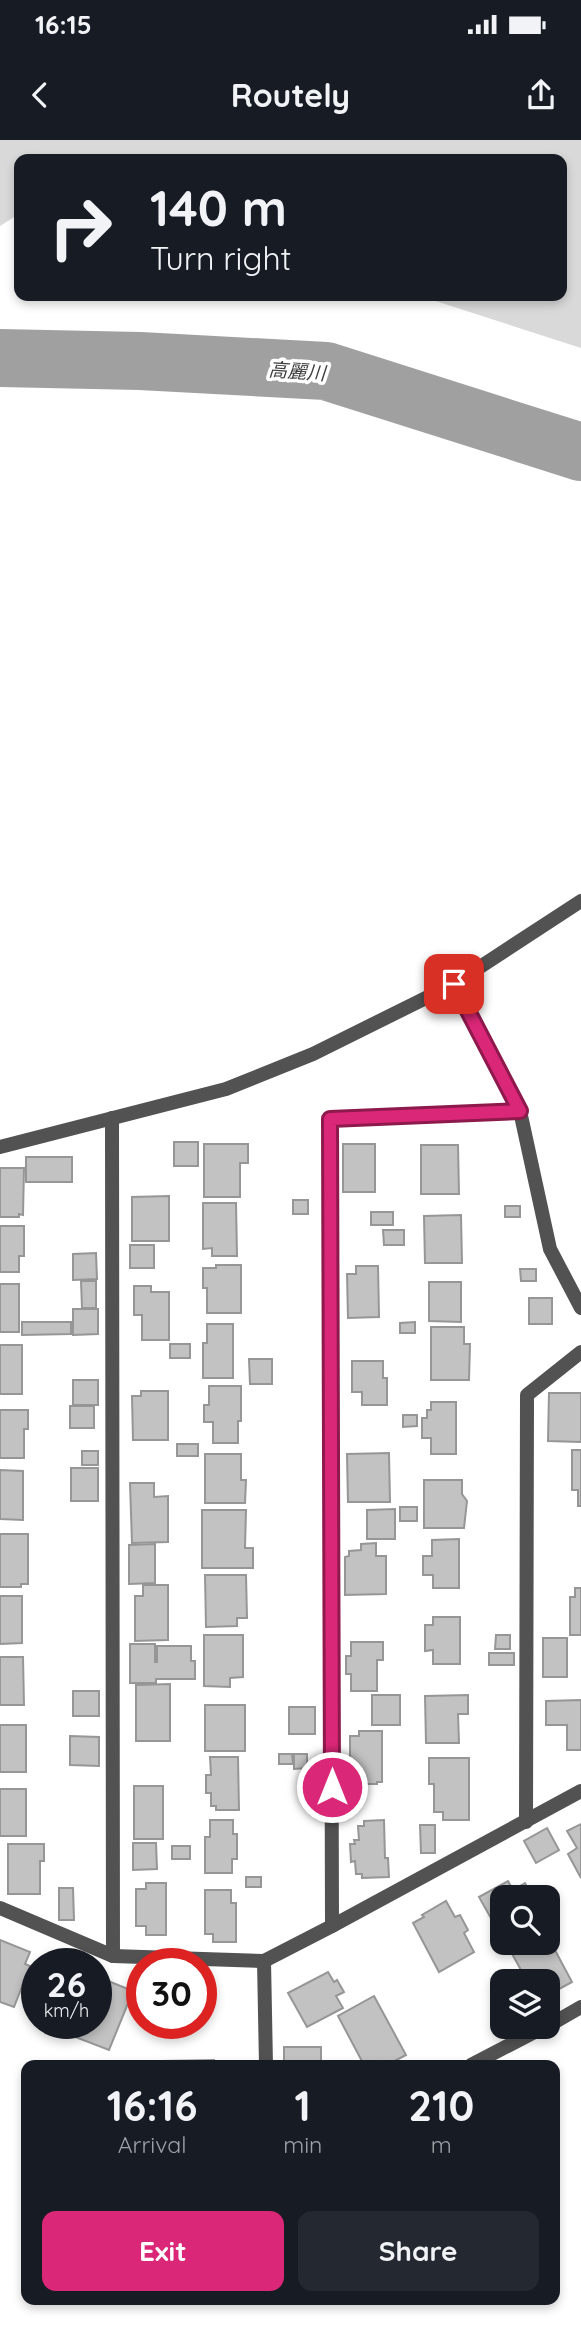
<!DOCTYPE html>
<meta charset="utf-8">
<style>
body{margin:0;font-family:Quicksand,"Noto Sans JP",sans-serif;background:#242831;color:#f1f3f6;height:100vh;display:flex;flex-direction:column;font-size:26px;white-space:nowrap}
*{box-sizing:border-box;margin:0}
p{font-size:23px;color:#9ea1a6}
.icon{flex:none;width:38px;height:38px;fill:none;stroke:currentColor;stroke-width:2;stroke-linecap:round;stroke-linejoin:round}
.map{position:relative;flex:1;overflow:hidden}
.panel{position:absolute;left:21px;top:1920px;width:539px;height:245px;display:flex;flex-direction:column;background:#171b24;border-radius:14px;box-shadow:0 4px 10px #0003}
.panel>*{flex:none}
.top-card{position:absolute;left:14px;top:14px;width:553px;height:147px;border-radius:14px;box-shadow:0 4px 10px #0003;background:#171b24;color:#f1f3f6;overflow:hidden}
.tools{position:absolute;left:490px;top:1745px;display:grid;gap:14px}
.tools a{display:grid;place-items:center;width:70px;height:70px;border-radius:14px;background:#171b24;box-shadow:0 4px 10px #0003;font-size:35px}
.speed{position:absolute;left:21px;top:1808px;display:flex;gap:14px;font-size:35px;font-weight:700;text-align:center}
.speed>*{display:grid;place-content:center;width:91px;height:91px;border-radius:50%;background:#171b24;box-shadow:0 4px 10px #0003;line-height:1}
.speed small{font-size:18px;font-weight:400}
.speed .limit{border:10px solid #d22;background:#fff;color:#111}
.pin{position:absolute;display:grid;place-items:center;width:60px;height:60px;color:#fff;margin:-30px;border-radius:14px;box-shadow:0 4px 10px #0006}
.me{position:absolute;width:77px;margin:-38px;rotate:0deg;stroke-linejoin:round;filter:drop-shadow(0 0 5px #0008)}
.turn{display:flex;align-items:center;gap:24px;height:147px;padding:0 21px;font-size:32px}
.turn .icon{width:91px;height:91px;stroke-width:2.5}
.turn b{display:block;font-size:49px;line-height:60px}
.eta{display:flex;justify-content:space-evenly;align-items:center;height:119px;text-align:center}
.eta b{font-size:42px;font-weight:700;line-height:49px}
.button{display:flex;gap:14px;margin-top:auto;padding:14px 21px}
.button a{flex:1;height:80px;border-radius:14px;background:#db2777;color:#fff;font-size:28px;font-weight:700;line-height:80px;text-align:center}
.button a+a{background:#242831;color:#f1f3f6}
.status{display:flex;justify-content:space-between;align-items:center;height:49px;padding:0 35px;background:#171b24;direction:ltr}
.status svg{height:19px;fill:currentColor}
header{display:flex;justify-content:space-between;align-items:center;height:91px;padding:0 21px;background:#171b24;font-size:32px;font-weight:700}
.map>svg:first-child{display:block}
.green{fill:#d9d9d9}
.lines{fill:none;stroke-linecap:round;stroke-linejoin:round}
.river{stroke:#a0a0a0;stroke-width:58}
.building{fill:#c2c2c2;stroke:#969696;stroke-width:2}
.minor{stroke:#525252;stroke-width:14}
.tertiary{stroke:#525252;stroke-width:14}
.route-casing{stroke:#8e194d;stroke-width:18}
.route{stroke:#db2777;stroke-width:12}
.labels{text-anchor:middle;stroke-width:7;stroke-linejoin:round;paint-order:stroke}
.water-label{font-size:19px;font-style:italic;fill:#414141;stroke:#fff}
</style>
<div class="status"><b>16:15</b><svg viewBox="0 0 49 12"><path d="M0 12V9h3v3zM5 12V6h3v6zM10 12V3h3v9zM15 12V0h3v12zM26 1h20v11H26zM47 4h2v5h-2z"/></svg></div>
<header><svg class="icon" aria-label="back" viewBox="0 0 24 24"><path d="M15 5l-7 7 7 7"/></svg>Routely<svg class="icon" aria-label="share" viewBox="0 0 24 24"><path d="M12 15V3M7 8l5-5 5 5M5 13v7h14v-7"/></svg></header>
<div class="map">
<svg width="581" height="2186" viewBox="0 0 581 2186">
<rect width="100%" height="100%" fill="#fff"/>
<path class="green" d="M 0,0 L 581,0 L 581,208 L 420,156 L 562,156 L 562,19 L 19,19 L 19,74 L 0,86 Z"/>
<g class="lines">
<path class="river" d="M 0,218 L 140,221 L 326,231 L 581,312"/>
</g>
<g class="building">
<rect x="174" y="1002" width="24" height="24"/>
<path d="M 204,1004 L 248,1004 L 248,1023 L 240,1023 L 240,1057 L 204,1057 Z"/>
<rect x="343" y="1004" width="32" height="48"/>
<path d="M 421,1005 L 458,1005 L 459,1054 L 421,1054 Z"/>
<rect x="26" y="1017" width="46" height="25"/>
<path d="M 0,1028 L 24,1028 L 23,1075 L 19,1074 L 19,1077 L 0,1077 Z"/>
<path d="M 169,1056 L 169,1101 L 132,1101 L 132,1057 Z"/>
<rect x="293" y="1060" width="15" height="14"/>
<path d="M 203,1063 L 236,1063 L 237,1116 L 212,1116 L 212,1108 L 203,1109 Z"/>
<rect x="505" y="1066" width="15" height="11"/>
<rect x="371" y="1072" width="22" height="13"/>
<path d="M 461,1075 L 462,1123 L 425,1123 L 424,1076 Z"/>
<path d="M 0,1086 L 24,1086 L 24,1116 L 19,1116 L 19,1132 L 0,1132 Z"/>
<path d="M 383,1090 L 404,1090 L 404,1105 L 384,1105 Z"/>
<rect x="130" y="1105" width="24" height="23"/>
<path d="M 96,1113 L 97,1139 L 73,1140 L 73,1114 Z"/>
<path d="M 216,1125 L 241,1125 L 241,1173 L 207,1173 L 207,1148 L 203,1148 L 203,1128 L 216,1128 Z"/>
<path d="M 356,1126 L 378,1126 L 379,1177 L 348,1178 L 347,1134 L 356,1134 Z"/>
<path d="M 520,1129 L 536,1129 L 536,1141 L 521,1141 Z"/>
<path d="M 81,1141 L 96,1141 L 96,1168 L 82,1168 Z"/>
<path d="M 429,1142 L 461,1142 L 461,1182 L 429,1181 Z"/>
<rect x="0" y="1144" width="19" height="48"/>
<path d="M 134,1146 L 151,1146 L 151,1152 L 169,1152 L 169,1200 L 142,1200 L 142,1175 L 134,1175 Z"/>
<rect x="529" y="1158" width="23" height="26"/>
<path d="M 73,1169 L 98,1169 L 98,1194 L 73,1195 Z"/>
<path d="M 22,1182 L 71,1182 L 71,1194 L 22,1195 Z"/>
<path d="M 415,1182 L 415,1193 L 400,1193 L 400,1183 Z"/>
<path d="M 207,1184 L 233,1184 L 233,1238 L 203,1238 L 203,1203 L 207,1203 Z"/>
<path d="M 431,1187 L 464,1187 L 464,1204 L 470,1204 L 469,1240 L 431,1240 Z"/>
<rect x="170" y="1204" width="20" height="14"/>
<rect x="0" y="1205" width="22" height="49"/>
<path d="M 249,1219 L 272,1219 L 272,1244 L 250,1244 Z"/>
<path d="M 352,1221 L 383,1221 L 383,1238 L 387,1238 L 387,1265 L 362,1265 L 362,1252 L 352,1252 Z"/>
<rect x="73" y="1240" width="25" height="25"/>
<path d="M 209,1246 L 241,1246 L 241,1281 L 238,1281 L 238,1303 L 213,1303 L 213,1282 L 204,1282 L 204,1265 L 209,1265 Z"/>
<path d="M 141,1251 L 168,1251 L 168,1300 L 133,1300 L 132,1256 L 141,1256 Z"/>
<path d="M 549,1253 L 581,1253 L 581,1302 L 548,1301 Z"/>
<path d="M 431,1262 L 456,1262 L 456,1314 L 431,1314 L 431,1298 L 422,1298 L 422,1278 L 427,1278 L 427,1270 L 431,1270 Z"/>
<rect x="70" y="1266" width="24" height="22"/>
<path d="M 0,1270 L 28,1270 L 28,1289 L 24,1289 L 24,1318 L 0,1318 Z"/>
<path d="M 403,1275 L 417,1275 L 417,1286 L 403,1287 Z"/>
<rect x="177" y="1304" width="21" height="12"/>
<path d="M 572,1310 L 581,1310 L 581,1366 L 578,1366 L 578,1350 L 572,1350 Z"/>
<rect x="82" y="1311" width="16" height="14"/>
<path d="M 389,1313 L 390,1362 L 348,1362 L 347,1314 Z"/>
<path d="M 205,1314 L 241,1314 L 241,1340 L 246,1340 L 245,1363 L 205,1363 Z"/>
<rect x="71" y="1328" width="27" height="33"/>
<path d="M 0,1330 L 23,1331 L 23,1380 L 0,1379 Z"/>
<path d="M 424,1340 L 462,1340 L 462,1354 L 467,1361 L 464,1388 L 424,1388 Z"/>
<path d="M 130,1343 L 154,1343 L 154,1357 L 168,1356 L 168,1402 L 132,1403 Z"/>
<rect x="400" y="1367" width="17" height="14"/>
<path d="M 395,1369 L 395,1399 L 367,1399 L 367,1370 Z"/>
<path d="M 202,1370 L 246,1370 L 245,1408 L 253,1408 L 253,1428 L 202,1428 Z"/>
<path d="M 0,1394 L 28,1394 L 28,1444 L 21,1444 L 21,1447 L 0,1447 Z"/>
<path d="M 459,1399 L 459,1448 L 433,1448 L 433,1435 L 423,1435 L 423,1416 L 432,1416 L 432,1400 Z"/>
<path d="M 376,1403 L 376,1416 L 386,1416 L 386,1454 L 345,1455 L 345,1417 L 349,1416 L 349,1411 L 361,1410 L 361,1404 Z"/>
<path d="M 155,1404 L 155,1443 L 129,1444 L 129,1405 Z"/>
<path d="M 205,1435 L 246,1435 L 247,1478 L 237,1478 L 237,1486 L 206,1487 Z"/>
<path d="M 143,1445 L 168,1445 L 168,1500 L 135,1501 L 135,1456 L 143,1456 Z"/>
<path d="M 575,1448 L 581,1448 L 581,1495 L 570,1495 L 570,1457 L 575,1457 Z"/>
<path d="M 0,1456 L 22,1456 L 22,1503 L 0,1504 Z"/>
<path d="M 433,1477 L 460,1477 L 460,1524 L 433,1524 L 433,1510 L 425,1511 L 425,1485 L 433,1485 Z"/>
<path d="M 204,1495 L 243,1495 L 243,1537 L 230,1538 L 230,1547 L 204,1546 Z"/>
<path d="M 496,1495 L 510,1495 L 510,1509 L 495,1509 Z"/>
<rect x="543" y="1498" width="24" height="39"/>
<path d="M 351,1502 L 383,1502 L 383,1520 L 377,1520 L 377,1551 L 351,1551 L 351,1534 L 346,1534 L 346,1516 L 351,1516 Z"/>
<path d="M 130,1504 L 155,1504 L 155,1522 L 157,1522 L 157,1506 L 191,1506 L 191,1521 L 195,1521 L 195,1539 L 156,1539 L 156,1543 L 130,1543 Z"/>
<rect x="489" y="1513" width="25" height="12"/>
<path d="M 0,1517 L 23,1517 L 24,1565 L 0,1565 Z"/>
<path d="M 170,1544 L 170,1601 L 136,1601 L 136,1545 Z"/>
<rect x="73" y="1551" width="26" height="25"/>
<rect x="372" y="1555" width="28" height="30"/>
<path d="M 468,1555 L 468,1574 L 458,1574 L 459,1603 L 426,1603 L 425,1556 Z"/>
<path d="M 581,1560 L 581,1610 L 567,1610 L 567,1585 L 546,1585 L 546,1561 Z"/>
<rect x="205" y="1565" width="40" height="46"/>
<rect x="289" y="1567" width="26" height="27"/>
<rect x="0" y="1585" width="26" height="47"/>
<path d="M 359,1591 L 382,1591 L 382,1642 L 377,1642 L 377,1644 L 359,1644 L 359,1640 L 350,1640 L 350,1596 L 359,1596 Z"/>
<path d="M 70,1596 L 99,1597 L 99,1626 L 70,1625 Z"/>
<path d="M 279,1614 L 292,1614 L 293,1624 L 279,1624 Z"/>
<path d="M 294,1614 L 307,1614 L 307,1628 L 294,1629 Z"/>
<path d="M 210,1617 L 238,1617 L 239,1670 L 216,1670 L 216,1666 L 211,1666 L 211,1653 L 206,1653 L 206,1635 L 211,1635 Z"/>
<path d="M 429,1618 L 469,1618 L 469,1680 L 443,1680 L 443,1672 L 434,1672 L 434,1644 L 429,1644 Z"/>
<rect x="134" y="1646" width="29" height="53"/>
<rect x="0" y="1649" width="26" height="47"/>
<path d="M 210,1680 L 233,1680 L 233,1694 L 237,1694 L 237,1719 L 232,1719 L 232,1733 L 205,1733 L 205,1697 L 210,1697 Z"/>
<path d="M 384,1680 L 385,1718 L 388,1718 L 389,1737 L 362,1738 L 362,1734 L 356,1734 L 355,1721 L 351,1722 L 350,1704 L 355,1704 L 354,1700 L 359,1700 L 358,1686 L 364,1686 L 364,1681 Z"/>
<path d="M 581,1684 L 581,1738 L 568,1714 L 577,1708 L 567,1691 Z"/>
<path d="M 420,1685 L 435,1685 L 435,1713 L 421,1713 Z"/>
<path d="M 547,1688 L 559,1710 L 536,1723 L 524,1701 Z"/>
<path d="M 133,1703 L 156,1703 L 157,1729 L 133,1730 Z"/>
<path d="M 8,1704 L 44,1704 L 44,1721 L 40,1721 L 40,1754 L 8,1754 Z"/>
<rect x="172" y="1706" width="18" height="13"/>
<rect x="246" y="1737" width="15" height="10"/>
<path d="M 508,1741 L 513,1750 L 525,1743 L 533,1757 L 502,1757 L 501,1796 L 479,1757 Z"/>
<path d="M 146,1743 L 166,1743 L 166,1795 L 146,1795 L 146,1786 L 136,1786 L 136,1749 L 146,1749 Z"/>
<path d="M 59,1748 L 73,1748 L 74,1780 L 59,1780 Z"/>
<path d="M 205,1750 L 231,1750 L 231,1763 L 236,1763 L 236,1802 L 213,1802 L 213,1794 L 205,1794 Z"/>
<path d="M 446,1761 L 455,1777 L 460,1775 L 468,1790 L 464,1793 L 474,1812 L 439,1832 L 413,1783 L 424,1777 L 422,1775 Z"/>
<path d="M 548,1797 L 572,1842 L 548,1855 L 548,1841 L 527,1841 L 510,1810 L 523,1802 L 548,1802 Z"/>
<path d="M 0,1800 L 30,1812 L 25,1824 L 30,1826 L 14,1867 L 0,1862 Z"/>
<path d="M 328,1832 L 334,1842 L 337,1840 L 344,1852 L 336,1856 L 343,1868 L 307,1887 L 288,1853 Z"/>
<path d="M 96,1836 L 133,1851 L 109,1910 L 70,1895 L 75,1883 L 96,1883 Z"/>
<rect x="133" y="1837" width="9" height="25"/>
<path d="M 374,1856 L 406,1915 L 387,1925 L 379,1925 L 377,1921 L 364,1925 L 338,1876 Z"/>
<rect x="284" y="1907" width="37" height="18"/>
<path d="M 214,1920 L 214,1925 L 163,1925 L 163,1921 Z"/>
</g>
<g class="lines">
<g class="minor">
<path d="M 454,844 L 520,971 L 550,1109 L 581,1168"/>
<path d="M 112,978 L 113,1816"/>
<path d="M 526,1682 L 527,1255 L 581,1212"/>
<path d="M 0,1768 L 113,1816 L 264,1821 L 332,1786 L 581,1651"/>
<path d="M 332,1786 L 330,979 L 520,971"/>
<path d="M 264,1821 L 266,1925"/>
<path d="M 548,1886 L 581,1867"/>
<path d="M 471,1925 L 546,1886"/>
</g>
<path class="tertiary" d="M 0,1007 L 226,949 L 313,914 L 454,844 L 581,761"/>
</g>
<g class="lines">
<g class="route-casing">
<path id="route" d="M 332,1647 L 330,979 L 520,971 L 454,844"/>
</g>
<use href="#route" class="route"/>
</g>
<g class="labels">
<g class="water-label">
<text transform="translate(297 231) rotate(4)" y="7">高麗川</text>
</g>
</g>
</svg>
<div class="tools">
<a><svg class="icon" aria-label="search" viewBox="0 0 24 24"><circle cx="10" cy="10" r="6"/><path d="M15 15l6 6"/></svg></a>
<a><svg class="icon" aria-label="layers" viewBox="0 0 24 24"><path d="M12 4l9 5-9 5-9-5zM3 14l9 5 9-5"/></svg></a>
</div>
<div class="speed"><div>26<small>km/h</small></div><div class="limit">30</div></div>
<div class="pin" style="left:454px;top:844px;background:#d93025"><svg class="icon" aria-label="arrive" viewBox="0 0 24 24"><path d="M6 21V4h12l-3 4 3 4H6"/></svg></div>
<svg class="me" style="left:332px;top:1647px" viewBox="-20 -20 40 40"><circle r="17" fill="#db2777" stroke="#fff" stroke-width="3"/><path d="M0-11L8 9 0 5-8 9z" fill="#fff"/></svg>
<div class="top-card">
<div class="turn"><svg class="icon" aria-label="right" viewBox="0 0 24 24"><path d="M7 20v-9h11M14 6l5 5-5 5"/></svg><div><b>140 m</b>Turn right</div></div>
</div>
<section class="panel">
<div class="eta">
<div><b>16:16</b><p>Arrival</p></div>
<div><b>1</b><p>min</p></div>
<div><b>210</b><p>m</p></div>
</div>
<div class="button"><a>Exit</a><a>Share</a></div>
</section>
</div>
